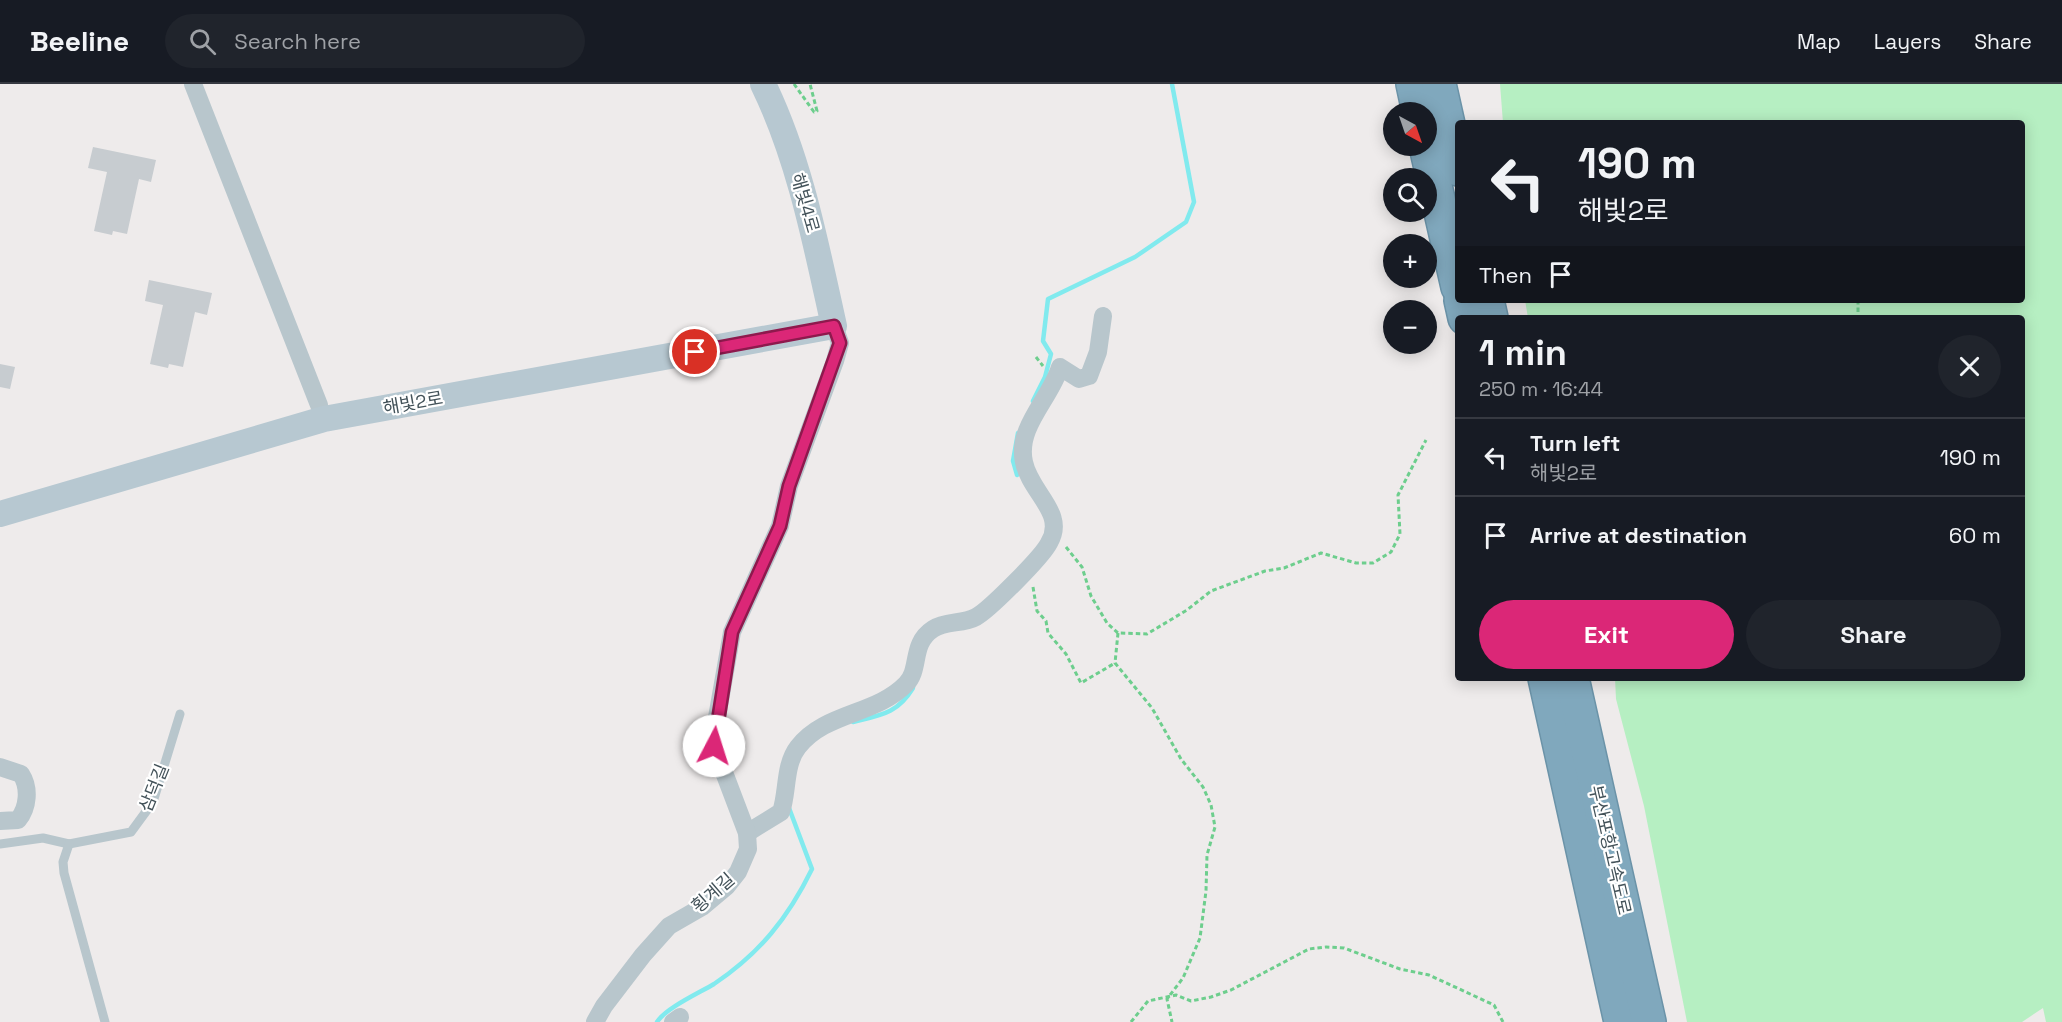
<!DOCTYPE html>
<meta charset="utf-8">
<style>
body{margin:0;font-family:"Space Grotesk","Noto Sans KR",sans-serif;background:#20242c;color:#f1f3f6;height:100vh;display:flex;flex-direction:column;font-size:22px;white-space:nowrap}
*{box-sizing:border-box;margin:0}
p{font-size:20px;color:#9ea1a6}
.icon{flex:none;width:33px;height:33px;fill:none;stroke:currentColor;stroke-width:2;stroke-linecap:round;stroke-linejoin:round}
.map{position:relative;flex:1;overflow:hidden}
.details{position:absolute;left:1455px;top:231px;width:570px;height:366px;display:flex;flex-direction:column;background:#171b24;border-radius:6px;box-shadow:0 3px 15px #0003}
.details>*{flex:none}
.banner{position:absolute;left:1455px;top:36px;width:570px;height:183px;border-radius:6px;box-shadow:0 3px 15px #0003;background:#171b24;color:#f1f3f6;overflow:hidden}
.needle{width:39px;rotate:140deg}
.buttons{position:absolute;left:1383px;top:18px;display:grid;gap:12px}
.buttons a{display:grid;place-items:center;width:54px;height:54px;border-radius:50%;background:#171b24;box-shadow:0 3px 15px #0003;font-size:30px}
.pin{position:absolute;display:grid;place-items:center;width:51px;height:51px;color:#fff;margin:-26px;border:3px solid #fff;border-radius:50%;box-shadow:0 2px 6px #0007}
.me{position:absolute;width:66px;margin:-33px;rotate:5deg;stroke-linejoin:round;filter:drop-shadow(0 0 4px #0008)}
.turn{display:flex;align-items:center;gap:21px;height:126px;padding:0 24px;font-size:27px}
.turn .icon{width:78px;height:78px;stroke-width:2.5}
.turn b{display:block;font-size:42px;line-height:51px}
.then{display:flex;align-items:center;height:57px;padding:0 24px;background:#0003;gap:12px;font-size:22px}
.round{display:grid;place-items:center;flex:none;width:63px;height:63px;border-radius:32px;background:#20242c}
.head{display:flex;align-items:center;justify-content:space-between;height:102px;padding:0 24px}
h1{font-size:36px;font-weight:800;line-height:45px}
.primary-button{display:flex;gap:12px;margin-top:auto;padding:12px 24px}
.primary-button a{flex:1;height:69px;border-radius:36px;background:#db2777;color:#fff;font-size:24px;font-weight:800;line-height:69px;text-align:center}
.primary-button a+a{background:#20242c;color:#f1f3f6}
ul{padding:0;list-style:none}
li{display:flex;align-items:center;gap:18px;height:78px;padding:0 24px;border-top:2px solid #363941}
li div{flex:1}
li b{display:block;font-size:22px}
li em{font-style:normal}
header{display:flex;align-items:center;gap:36px;box-sizing:border-box;height:84px;padding:0 30px;background:#171b24;border-bottom:2px solid #363941}
header strong{font-size:28px}
nav{display:flex;gap:33px;margin-inline-start:auto;font-size:21px}
.search{width:420px;height:54px;background:#20242c;display:flex;align-items:center;gap:15px;box-sizing:border-box;padding:0 21px;border-radius:33px;color:#9ea1a6;font-size:22px}
.map>svg:first-child{display:block}
.green{fill:#b6efc2}
.lines{fill:none;stroke-linecap:round;stroke-linejoin:round}
.stream{stroke:#81eaee;stroke-width:4.5}
.building{fill:#c7ccd0}
.highway-casing{stroke:#6b93a8;stroke-width:36}
.path{stroke:#6dce8d;stroke-width:3;stroke-dasharray:4.5 3;stroke-linecap:butt}
.lane{stroke:#b8c6cc;stroke-width:9}
.street{stroke:#b8c6cc;stroke-width:18}
.secondary{stroke:#b7c8d1;stroke-width:26}
.highway{stroke:#80a8bd;stroke-width:33}
.route-casing{stroke:#8e194d;stroke-width:15}
.route{stroke:#db2777;stroke-width:10}
.labels{text-anchor:middle;stroke-width:4.5;stroke-linejoin:round;paint-order:stroke}
.street-label{font-size:18px;fill:#435259;stroke:#fff}
</style>
<header>
<strong>Beeline</strong>
<div class="search"><svg class="icon" aria-label="search" viewBox="0 0 24 24"><circle cx="10" cy="10" r="6"/><path d="M15 15l6 6"/></svg>Search here</div>
<nav><a>Map</a><a>Layers</a><a>Share</a></nav>
</header>
<div class="map">
<svg width="2062" height="938" viewBox="0 0 2062 938">
<rect width="100%" height="100%" fill="#eeebeb"/>
<path class="green" d="M 1500,0 L 2062,0 L 2062,938 L 2046,938 L 2043,924 L 2022,938 L 1687,938 L 1644,722 L 1616,615 L 1615,594 L 2022,594 L 2022,234 L 1528,234 L 1525,216 L 2022,216 L 2022,39 L 1503,39 Z"/>
<g class="lines">
<g class="stream">
<path d="M 1033,317 L 1045,293 L 1051,270 L 1043,257 L 1048,215 L 1135,173 L 1186,138 L 1194,118 L 1172,0"/>
<path d="M 1017,391 L 1013,377 L 1018,349"/>
<path d="M 853,638 C 881,631 897,630 913,604"/>
<path d="M 657,938 C 666,924 699,909 714,900 C 760,869 788,834 812,785 L 789,724"/>
</g>
</g>
<g class="building">
<path d="M 93,63 L 156,76 L 151,98 L 139,95 L 127,150 L 113,147 L 112,151 L 94,147 L 107,88 L 88,84 Z"/>
<path d="M 149,196 L 212,209 L 207,231 L 195,228 L 183,283 L 169,280 L 168,284 L 150,280 L 163,221 L 145,217 Z"/>
<path d="M 0,280 L 15,283 L 10,305 L 0,303 Z"/>
</g>
<g class="lines">
<g class="highway-casing">
<g id="highway">
<path d="M 1413,0 L 1419,28"/>
<path d="M 1439,0 L 1458,85"/>
<path d="M 1426,62 L 1458,203"/>
<path d="M 1461,216 L 1465,234"/>
<path d="M 1487,216 L 1491,234"/>
<path d="M 1545,594 L 1621,938"/>
<path d="M 1572,594 L 1649,938"/>
</g>
</g>
<g class="path">
<path d="M 794,0 L 814,28 L 817,27 L 810,0"/>
<path d="M 1858,216 L 1858,234"/>
<path d="M 1036,273 L 1043,282"/>
<path d="M 1066,463 L 1082,483 L 1091,512 L 1107,539 L 1118,549 L 1147,550 L 1187,526 L 1211,507 L 1265,487 L 1284,484 L 1321,469 L 1356,479 L 1373,479 L 1391,468 L 1400,450 L 1398,411 L 1426,356"/>
<path d="M 1033,503 L 1037,527 L 1046,537 L 1048,549 L 1066,570 L 1081,599 L 1115,579"/>
<path d="M 1118,549 L 1115,579 L 1152,624 L 1181,675 L 1203,703 L 1211,721 L 1215,743 L 1207,771 L 1206,807 L 1200,854 L 1183,894 L 1167,915 L 1172,938"/>
<path d="M 1131,938 L 1148,917 L 1176,911 L 1191,917 L 1211,913 L 1231,906 L 1309,865 L 1326,863 L 1344,864 L 1400,885 L 1429,891 L 1494,921 L 1503,938"/>
</g>
<g class="lane">
<path d="M 0,760 L 43,754 L 69,760 L 131,748 L 153,718 L 180,630"/>
<path d="M 69,760 L 63,778 L 64,789 L 105,938"/>
</g>
<g class="street">
<path d="M 193,0 L 319,321"/>
<path d="M 0,683 L 21,690 C 30,704 28,724 18,736 L 0,737"/>
<path d="M 747,749 L 781,728 C 788,708 784,681 798,663 C 825,628 876,631 906,600 C 921,585 910,560 933,545 C 945,537 963,540 976,533 C 989,526 1042,473 1049,459 C 1067,429 1030,409 1024,378 C 1016,343 1051,314 1060,283 L 1079,295 L 1089,292 L 1098,268 L 1103,232"/>
<path d="M 595,938 L 604,922 L 643,871 L 669,842 L 702,823 L 727,802 L 738,788 L 748,765 L 747,749 L 714,662 L 716,639 L 732,548 L 780,442 L 789,402 L 835,277 L 840,259 L 834,242"/>
<path d="M 673,938 L 680,933"/>
</g>
<path class="secondary" d="M 0,430 L 324,335 L 834,242 C 816,161 800,76 763,0"/>
<use href="#highway" class="highway"/>
</g>
<g class="lines">
<g class="route-casing">
<path id="route" d="M 695,268 L 834,242 L 840,259 L 789,402 L 780,442 L 732,548 L 714,662"/>
</g>
<use href="#route" class="route"/>
</g>
<g class="labels">
<g class="street-label">
<text transform="translate(805 119) rotate(74)" y="6">해빛4로</text>
<text transform="translate(413 319) rotate(-10)" y="6">해빛2로</text>
<text transform="translate(154 704) rotate(-68)" y="6">삼덕길</text>
<text transform="translate(1610 766) rotate(77)" y="6">부산포항고속도로</text>
<text transform="translate(713 809) rotate(-41)" y="6">횡계길</text>
</g>
</g>
</svg>
<div class="buttons">
<a><svg class="needle" viewBox="-14 -14 28 28"><path d="M0-13l5 13h-10z" fill="#e53935"/><path d="M0 13l5-13h-10z" fill="#9ea1a6"/></svg></a>
<a><svg class="icon" aria-label="search" viewBox="0 0 24 24"><circle cx="10" cy="10" r="6"/><path d="M15 15l6 6"/></svg></a>
<a>+</a>
<a>−</a>
</div>
<div class="pin" style="left:695px;top:268px;background:#d93025"><svg class="icon" aria-label="arrive" viewBox="0 0 24 24"><path d="M6 21V4h12l-3 4 3 4H6"/></svg></div>
<svg class="me" style="left:714px;top:662px" viewBox="-20 -20 40 40"><circle r="19" fill="#fff"/><path d="M0-13L10 11 0 6-10 11z" fill="#db2777"/></svg>
<div class="banner">
<div class="turn"><svg class="icon" aria-label="left" viewBox="0 0 24 24"><path d="M17 20v-9H6M10 6l-5 5 5 5"/></svg><div><b>190 m</b>해빛2로</div></div>
<div class="then">Then<svg class="icon" aria-label="arrive" viewBox="0 0 24 24"><path d="M6 21V4h12l-3 4 3 4H6"/></svg></div>
</div>
<section class="details">
<div class="head"><div><h1>1 min</h1><p>250 m · 16:44</p></div><a class="round"><svg class="icon" aria-label="close" viewBox="0 0 24 24"><path d="M6 6l12 12M18 6L6 18"/></svg></a></div>
<ul>
<li><svg class="icon" aria-label="left" viewBox="0 0 24 24"><path d="M17 20v-9H6M10 6l-5 5 5 5"/></svg><div><b>Turn left</b><p>해빛2로</p></div><em>190 m</em></li>
<li><svg class="icon" aria-label="arrive" viewBox="0 0 24 24"><path d="M6 21V4h12l-3 4 3 4H6"/></svg><div><b>Arrive at destination</b></div><em>60 m</em></li>
</ul>
<div class="primary-button"><a>Exit</a><a>Share</a></div>
</section>
</div>
